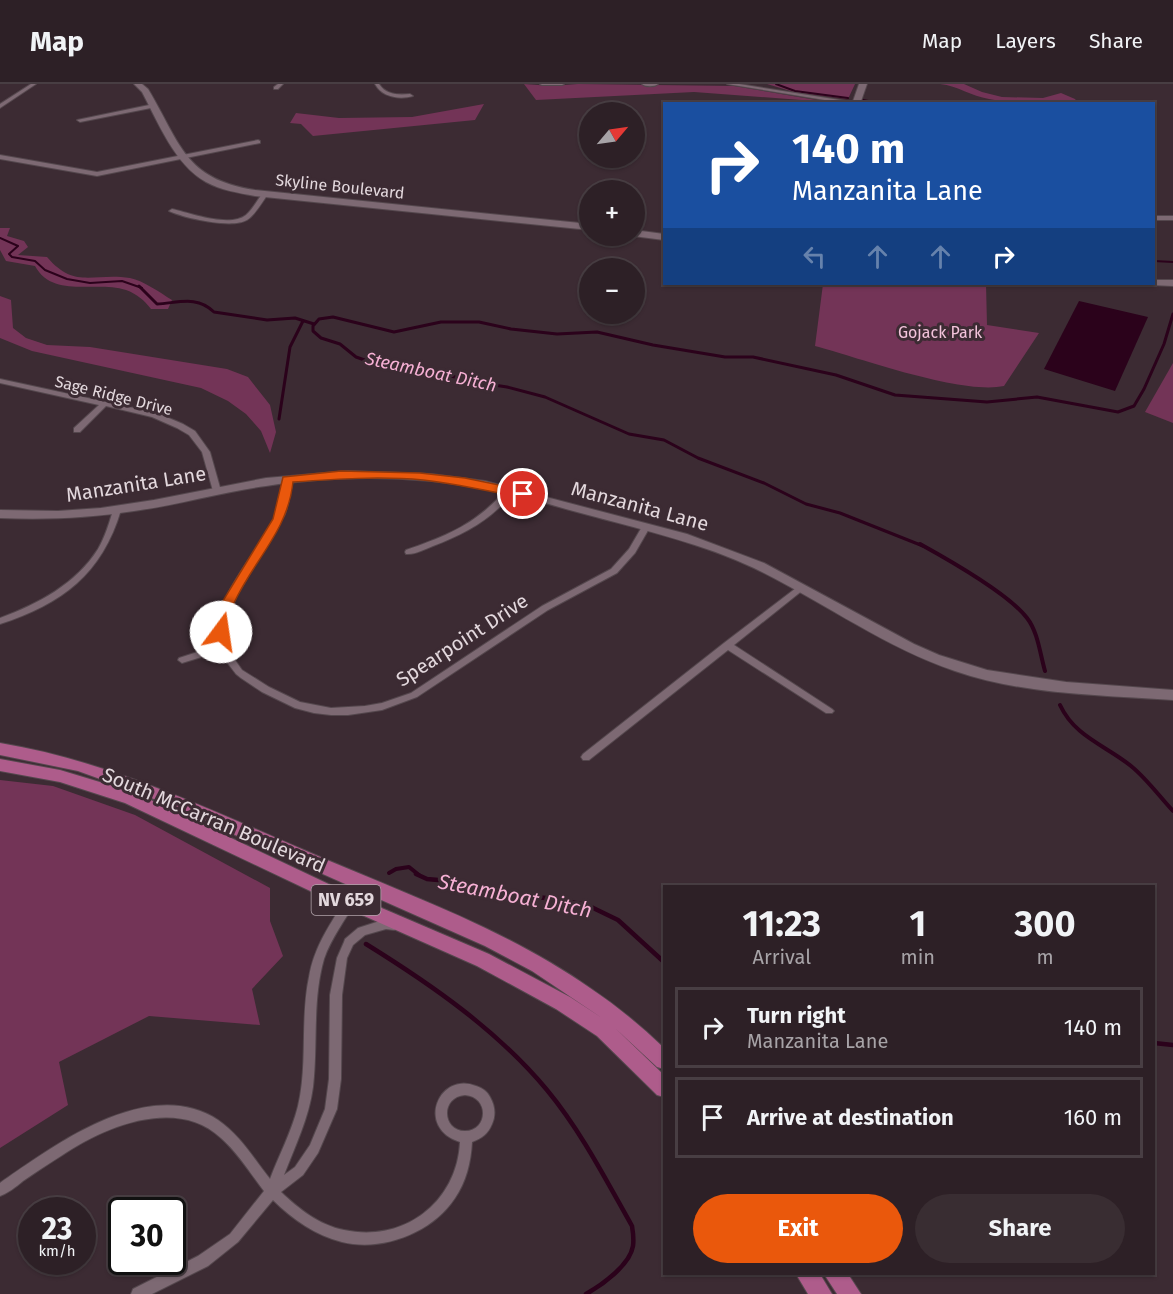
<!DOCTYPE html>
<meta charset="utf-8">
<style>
body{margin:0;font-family:"Fira Sans",sans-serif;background:#392d32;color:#f1f3f6;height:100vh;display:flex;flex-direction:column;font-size:22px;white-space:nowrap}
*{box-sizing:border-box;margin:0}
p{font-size:20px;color:#a7a3a7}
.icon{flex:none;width:33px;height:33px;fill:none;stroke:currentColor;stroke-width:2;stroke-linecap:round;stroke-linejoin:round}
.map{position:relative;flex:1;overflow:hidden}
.side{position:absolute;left:663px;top:801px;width:492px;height:390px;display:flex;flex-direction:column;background:#2d2026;border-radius:0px;box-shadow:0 2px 4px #0004,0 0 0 2px #483e43}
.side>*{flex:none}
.top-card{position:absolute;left:663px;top:18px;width:492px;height:183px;border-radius:0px;box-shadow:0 2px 4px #0004,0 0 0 2px #483e43;background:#1a4fa0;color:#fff;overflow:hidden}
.needle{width:39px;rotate:61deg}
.buttons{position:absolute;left:579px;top:18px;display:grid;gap:12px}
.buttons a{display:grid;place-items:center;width:66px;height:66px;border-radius:50%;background:#2d2026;box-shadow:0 2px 4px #0004,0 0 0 2px #483e43;font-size:30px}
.speed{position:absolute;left:18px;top:1113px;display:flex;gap:12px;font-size:30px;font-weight:700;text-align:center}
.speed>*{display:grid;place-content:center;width:78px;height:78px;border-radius:50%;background:#2d2026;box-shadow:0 2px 4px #0004,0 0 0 2px #483e43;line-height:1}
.speed small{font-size:15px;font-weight:400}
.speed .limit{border:3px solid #111;border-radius:9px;background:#fff;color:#111}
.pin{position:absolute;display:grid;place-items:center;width:51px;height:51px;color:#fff;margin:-26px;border:3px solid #fff;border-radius:50%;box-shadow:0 2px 6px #0007}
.me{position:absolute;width:66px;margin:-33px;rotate:14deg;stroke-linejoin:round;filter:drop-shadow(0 0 4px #0008)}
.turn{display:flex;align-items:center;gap:21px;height:126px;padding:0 30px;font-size:27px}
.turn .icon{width:78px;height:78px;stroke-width:2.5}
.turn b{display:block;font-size:42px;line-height:51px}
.lanes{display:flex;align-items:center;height:57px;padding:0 30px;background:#0003;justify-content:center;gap:30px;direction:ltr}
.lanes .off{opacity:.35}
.eta{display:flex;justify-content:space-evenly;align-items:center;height:102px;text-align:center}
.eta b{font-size:36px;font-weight:700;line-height:42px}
.button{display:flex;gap:12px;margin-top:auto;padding:12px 30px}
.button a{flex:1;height:69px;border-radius:36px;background:#ea580c;color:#fff;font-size:24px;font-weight:700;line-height:69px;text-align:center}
.button a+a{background:#392d32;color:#f1f3f6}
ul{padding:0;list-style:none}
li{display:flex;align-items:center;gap:18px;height:81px;margin:0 12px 9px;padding:0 18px;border:3px solid #483e43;border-radius:0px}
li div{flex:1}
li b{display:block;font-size:22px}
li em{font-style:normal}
header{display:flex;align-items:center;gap:36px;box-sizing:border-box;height:84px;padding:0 30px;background:#2d2026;border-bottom:2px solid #483e43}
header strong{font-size:28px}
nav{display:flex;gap:33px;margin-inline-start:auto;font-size:21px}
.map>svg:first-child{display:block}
.green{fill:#733457}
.water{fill:#2b021b}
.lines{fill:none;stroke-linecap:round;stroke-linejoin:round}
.stream-far3{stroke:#2b021b;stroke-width:2}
.stream-far2{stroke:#2b021b;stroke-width:3}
.stream-far1{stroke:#2b021b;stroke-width:4}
.stream{stroke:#2b021b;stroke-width:4.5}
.street-casing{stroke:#54474d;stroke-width:2}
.secondary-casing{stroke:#54474d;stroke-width:2}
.primary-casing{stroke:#54474d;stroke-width:2}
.street{fill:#7d6973;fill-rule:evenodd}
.secondary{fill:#7d6973;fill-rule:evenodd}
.primary{fill:#ae5c8b;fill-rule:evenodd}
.route{fill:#ea580c;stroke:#983908;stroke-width:1.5}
.labels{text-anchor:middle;stroke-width:6;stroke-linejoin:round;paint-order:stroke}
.far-street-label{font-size:16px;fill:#e3d8dd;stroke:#3c2b33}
.far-park-label{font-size:16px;fill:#f3c3db;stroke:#3c2b33}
.far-water-label{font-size:18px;font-style:italic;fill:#f6b0d4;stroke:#3c2b33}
.shield{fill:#3c2b33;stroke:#b1a4aa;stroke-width:1.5}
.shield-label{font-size:18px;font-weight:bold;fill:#e3d8dd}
.street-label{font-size:20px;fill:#e3d8dd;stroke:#3c2b33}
.water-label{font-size:21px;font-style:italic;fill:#f6b0d4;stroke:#3c2b33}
</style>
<header>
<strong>Map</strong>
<nav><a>Map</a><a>Layers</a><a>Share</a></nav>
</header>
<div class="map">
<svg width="1173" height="1210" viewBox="0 0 1173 1210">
<rect width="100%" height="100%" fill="#3c2b33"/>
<g class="green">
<path d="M 524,0 L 552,2 L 578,0 L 734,2 L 828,18 L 694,8 L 536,16 Z"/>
<path d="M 767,0 L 855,0 L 848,15 L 794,8 Z"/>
<path d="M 940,0 L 964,0 L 982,8 L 1002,13 L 1043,14 L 1061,9 L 1075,15 L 1078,19 C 1049,20 1017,20 989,15 C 971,12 958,2 940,0 Z"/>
<path d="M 484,20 L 475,36 L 313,52 L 301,40 L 290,39 L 296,29 L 339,34 L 412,33 Z"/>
<path d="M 0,144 L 10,144 L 7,152 L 24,157 L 28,163 L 18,171 L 47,173 C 75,206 94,188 130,194 C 144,197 159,208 172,216 L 168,225 L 151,225 C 144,216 137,210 126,206 C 96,196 53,215 35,182 L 6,177 L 0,166 Z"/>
<path d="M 823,200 L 986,200 L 987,241 L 1039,249 L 1004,302 C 961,311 860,274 815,262 Z"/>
<path d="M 0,212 L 11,216 L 13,244 L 26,254 L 47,261 L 90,263 L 227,285 L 248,293 L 270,321 L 276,348 L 270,369 L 261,347 L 246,330 L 228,317 L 201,304 L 32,267 L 0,254 Z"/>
<path d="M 1173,279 L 1173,339 L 1145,328 Z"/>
<path d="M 0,696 L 53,702 L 135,731 L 270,804 L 270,837 L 283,872 L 252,905 L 260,941 L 149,932 L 59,978 L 68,1021 L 0,1064 Z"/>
</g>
<path class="water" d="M 1079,217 L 1148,233 L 1115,307 L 1044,285 Z"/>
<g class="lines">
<g class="stream-far3">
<path d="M 776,0 L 795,7 L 848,14"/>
<path d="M 863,16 L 884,20"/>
<path d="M 0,154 L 18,162 L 9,170 L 12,173 L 35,177 L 45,186 L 67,195 L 90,199 L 122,197 L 142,204"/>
<path d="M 1154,177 L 1173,178"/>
</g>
<g class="stream-far2">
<path d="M 139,202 L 157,220 C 178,219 197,211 214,228 L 267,236 L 295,234 L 314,240"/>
<path d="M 279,335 L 290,263 L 303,237"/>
<path d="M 923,462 L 840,429 L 806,420 L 764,399 L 698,374 L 664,356 L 629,350 L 545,313 L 507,303 L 468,297 L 438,288 L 379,281 L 356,273 L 340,260 L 321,254 L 313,247 L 313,242 L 319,235 L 333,233 L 394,248 L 441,238 L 479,238 L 511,245 L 557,250 L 597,248 L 653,261 L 725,273 L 753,273 L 836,291 L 895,311 L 987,318 L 1037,313 L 1118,328 L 1134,322 L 1144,305 L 1164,260 L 1173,230"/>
</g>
<g class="stream-far1">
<path d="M 920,460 C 949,476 1008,509 1027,534 C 1038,548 1040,570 1045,587"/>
<path d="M 1060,621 C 1075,653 1105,661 1131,682 C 1147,695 1159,712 1173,727"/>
<path d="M 389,789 L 396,785 L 409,783 L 419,791"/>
</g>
<g class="stream">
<path d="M 416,790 L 427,795 L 449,797 L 483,810 L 547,814 L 587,821 L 618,836 L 664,878"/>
<path d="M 366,860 C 432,901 497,946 547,1006 C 581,1047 606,1096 632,1142 C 633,1148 634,1155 633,1162 C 630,1181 602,1201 586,1210"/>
<path d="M 1154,959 L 1173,961"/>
</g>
<g class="street-casing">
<g id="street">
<path d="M 31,0 L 36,0 L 0,24 L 0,20 Z"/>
<path d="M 278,0 L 283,0 L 278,5 L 274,5 L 274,3 Z"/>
<path d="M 375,0 L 379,0 C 386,11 398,11 410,10 L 413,12 C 399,16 382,13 375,0 Z"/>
<path d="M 540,0 L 564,0 L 562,1 L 542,1 Z"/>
<path d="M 642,0 L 658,0 C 655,3 645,3 642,0 Z"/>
<path d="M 727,0 L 739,0 L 859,19 L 849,20 Z"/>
<path d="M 154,20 L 156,21 L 156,23 L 80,38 L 77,36 Z"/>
<path d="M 258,56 L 260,57 L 260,59 L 97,92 L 0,75 L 0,71 L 97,88 Z"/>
<path d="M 265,108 L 268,110 C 262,118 256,130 247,136 C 232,145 184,134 169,127 L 172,125 C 190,129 230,144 246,131 C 253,125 257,116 263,109 Z"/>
<rect x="1154" y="132" width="19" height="4"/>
<path d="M 0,295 L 157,329 L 183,340 L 195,347 L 210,368 L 221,407 L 217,409 L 213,407 L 202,368 L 189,351 L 177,344 L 152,333 L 106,322 L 80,348 L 74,348 L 74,344 L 99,321 L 0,299 Z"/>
<path d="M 284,393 L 290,393 L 291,395 L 289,416 L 285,430 L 237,511 L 229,531 L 226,551 L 230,569 L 242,586 L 269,603 L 300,618 L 331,624 L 365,622 L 382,619 L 411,609 L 542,522 L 611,485 L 629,465 L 643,441 L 649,441 L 650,443 L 635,469 L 617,489 L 548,526 L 417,613 L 382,626 L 348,631 L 331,631 L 314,629 L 295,624 L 262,608 L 241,594 L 236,590 L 223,573 L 221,567 L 182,579 L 178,576 L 179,574 L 219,561 C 209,516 256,472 275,434 C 282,421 280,407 284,393 Z"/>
<path d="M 507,405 L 513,405 L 514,407 C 493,435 465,450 433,462 C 425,465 415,471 406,470 L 405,468 L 406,466 C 449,451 476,440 507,405 Z"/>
<path d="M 117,423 L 121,426 C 102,490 62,520 0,540 L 0,534 C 38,520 76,500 98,465 C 105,453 109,440 113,426 Z"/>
<path d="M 800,501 L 803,502 L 804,504 L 803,506 L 734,561 L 832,625 L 834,627 L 832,629 L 826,629 L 728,566 L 589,676 L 583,676 L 581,673 L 583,670 L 724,559 Z"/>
<path d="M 350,813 L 354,815 L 355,818 C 345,837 331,854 324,875 C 312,917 318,960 313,1003 C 309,1034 295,1062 284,1091 L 295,1083 L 310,1061 L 325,1025 L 329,995 L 330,911 L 337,874 L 344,858 L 345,855 L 358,844 L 386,835 L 398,838 L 399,841 L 398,844 L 394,846 L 386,845 L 365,851 L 353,861 L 347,874 L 342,911 L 341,995 L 337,1025 L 318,1069 L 303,1091 L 281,1108 C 299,1125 319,1141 344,1146 C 403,1159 457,1119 460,1058 C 415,1044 439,987 476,1002 C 482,1004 487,1007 490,1013 C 495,1022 496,1031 492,1040 C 488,1050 482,1054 472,1058 C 471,1078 466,1098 455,1114 C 432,1149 382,1168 342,1158 C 315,1151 292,1135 273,1116 L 238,1158 L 208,1182 L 152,1210 L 131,1210 L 133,1205 L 198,1172 L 230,1150 L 264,1107 C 250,1089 238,1069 221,1054 C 176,1012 104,1043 61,1072 C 48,1080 35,1089 23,1097 C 16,1103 8,1109 0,1112 L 0,1099 C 56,1060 149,991 218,1036 C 240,1051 254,1075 270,1095 C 279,1071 292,1047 298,1022 C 308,980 300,935 309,893 C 314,863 330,840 346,815 ZM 465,1011 C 490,1013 488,1047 465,1047 C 442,1047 440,1013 465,1011 Z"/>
</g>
</g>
<g class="secondary-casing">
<g id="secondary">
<path d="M 134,0 L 142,0 L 148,5 C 181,60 184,95 255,106 L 590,140 L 590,146 L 255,112 C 238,109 221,106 206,98 C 175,81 158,38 142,8 Z"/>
<path d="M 859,0 L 867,0 L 860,20 L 852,20 Z"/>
<path d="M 634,146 L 664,150 L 664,156 L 633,152 Z"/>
<path d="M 1154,196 L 1173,196 L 1173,202 L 1151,201 L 1150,200 L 1154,200 Z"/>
<path d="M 348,387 L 431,390 L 485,397 L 687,450 L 764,479 L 914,560 L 939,571 L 987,586 L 1066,598 L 1173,606 L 1173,616 C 1100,611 1025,611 955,587 C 884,563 822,517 754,484 C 703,460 647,447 592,432 C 556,423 521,411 485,405 C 413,391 338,391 266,402 C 222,408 178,421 134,427 C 90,434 45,436 0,434 L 0,426 L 58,427 L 101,424 L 154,416 L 266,394 Z"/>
</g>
</g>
<g class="primary-casing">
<g id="primary">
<path d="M 0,659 C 108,677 204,723 304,766 C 400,808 503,843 590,904 C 617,922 641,942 664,964 L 664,985 L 657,983 L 615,944 L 664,991 L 664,1013 L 657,1011 L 597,952 L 556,925 L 477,882 L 344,823 L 125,719 L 60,698 L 0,687 L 0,675 L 60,686 L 136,709 L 356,813 L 489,870 L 570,913 L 602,934 L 532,887 L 485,862 L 147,712 L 78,687 L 0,671 Z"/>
<path d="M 796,1190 L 820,1190 L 832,1210 L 808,1210 Z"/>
<path d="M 824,1190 L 848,1190 L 861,1210 L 837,1210 Z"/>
</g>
</g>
<use href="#street" class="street"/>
<use href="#secondary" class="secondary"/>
<use href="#primary" class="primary"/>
</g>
<path class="route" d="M 341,387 L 420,389 L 465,394 L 523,406 L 529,410 L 523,414 C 490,407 457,400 423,396 C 380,392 336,395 293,398 C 288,447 253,477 234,519 C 230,529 230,541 225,551 L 216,551 L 214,548 L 221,520 L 273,435 L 283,393 Z"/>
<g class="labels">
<g class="far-street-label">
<text transform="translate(340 102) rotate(6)" y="6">Skyline Boulevard</text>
<text transform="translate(114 311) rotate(14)" y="6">Sage Ridge Drive</text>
</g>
<g class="far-park-label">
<text x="940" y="254">Gojack Park</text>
</g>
<g class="far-water-label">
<text transform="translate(431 288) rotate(12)" y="6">Steamboat Ditch</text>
</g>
<rect class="shield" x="311.5" y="801" width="69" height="30" rx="4.5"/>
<g class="shield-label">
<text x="346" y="822">NV 659</text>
</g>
<g class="street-label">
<text transform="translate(136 400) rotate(-9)" y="7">Manzanita Lane</text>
<text transform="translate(640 422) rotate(15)" y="7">Manzanita Lane</text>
<text transform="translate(462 556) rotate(-33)" y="7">Spearpoint Drive</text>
<text transform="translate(214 736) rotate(23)" y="7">South McCarran Boulevard</text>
</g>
<g class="water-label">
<text transform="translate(515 812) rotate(11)" y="7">Steamboat Ditch</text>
</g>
</g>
</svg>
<div class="buttons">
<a><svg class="needle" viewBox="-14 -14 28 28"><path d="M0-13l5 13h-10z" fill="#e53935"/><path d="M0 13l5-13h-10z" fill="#a7a3a7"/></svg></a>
<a>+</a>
<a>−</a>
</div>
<div class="speed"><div>23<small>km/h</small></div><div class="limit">30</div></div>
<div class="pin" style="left:523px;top:410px;background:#d93025"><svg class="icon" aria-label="arrive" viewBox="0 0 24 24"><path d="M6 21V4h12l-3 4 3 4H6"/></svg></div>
<svg class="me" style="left:221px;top:548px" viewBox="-20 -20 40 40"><circle r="19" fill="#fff"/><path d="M0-13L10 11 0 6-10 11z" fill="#ea580c"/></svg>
<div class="top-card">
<div class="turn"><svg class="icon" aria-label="right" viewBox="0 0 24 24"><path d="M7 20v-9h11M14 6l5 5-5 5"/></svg><div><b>140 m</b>Manzanita Lane</div></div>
<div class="lanes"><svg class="icon off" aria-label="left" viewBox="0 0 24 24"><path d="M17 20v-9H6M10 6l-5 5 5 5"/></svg><svg class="icon off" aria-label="ahead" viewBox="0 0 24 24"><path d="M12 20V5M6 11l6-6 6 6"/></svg><svg class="icon off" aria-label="ahead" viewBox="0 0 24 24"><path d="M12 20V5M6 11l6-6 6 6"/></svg><svg class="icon" aria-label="right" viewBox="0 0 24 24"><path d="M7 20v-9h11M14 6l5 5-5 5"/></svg></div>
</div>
<section class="side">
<div class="eta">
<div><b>11:23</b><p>Arrival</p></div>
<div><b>1</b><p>min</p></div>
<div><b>300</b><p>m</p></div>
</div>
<ul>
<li><svg class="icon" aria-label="right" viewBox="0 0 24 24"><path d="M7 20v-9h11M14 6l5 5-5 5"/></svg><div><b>Turn right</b><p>Manzanita Lane</p></div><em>140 m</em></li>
<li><svg class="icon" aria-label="arrive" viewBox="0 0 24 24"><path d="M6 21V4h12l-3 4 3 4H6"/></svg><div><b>Arrive at destination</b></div><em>160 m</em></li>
</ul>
<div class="button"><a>Exit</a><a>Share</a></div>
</section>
</div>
